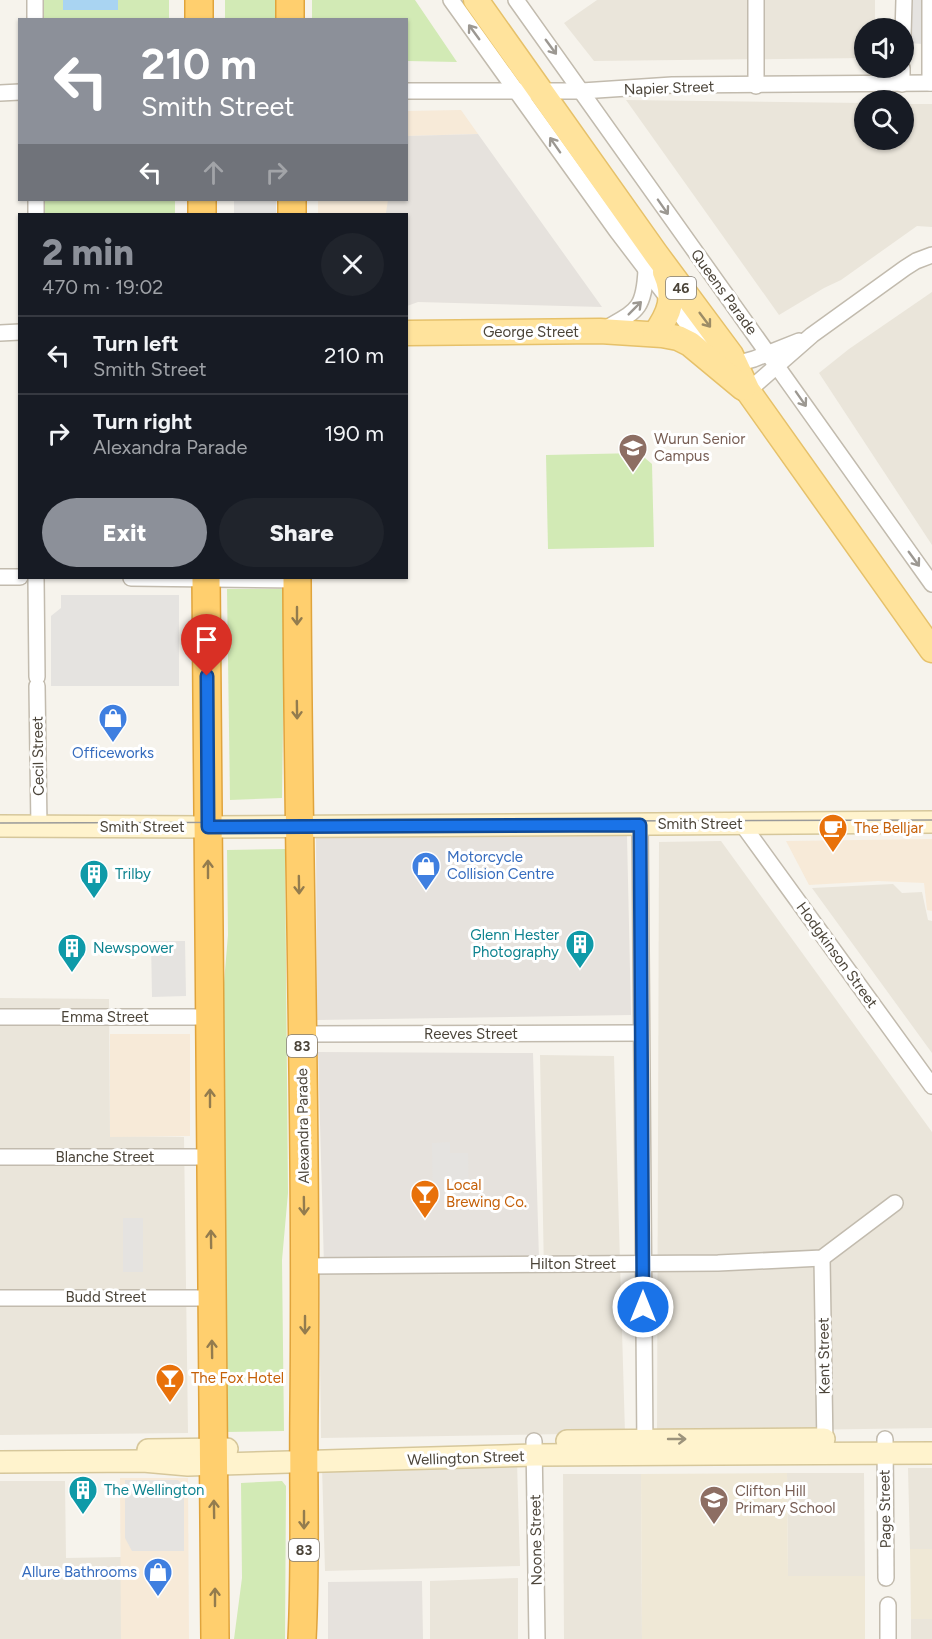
<!DOCTYPE html>
<meta charset="utf-8">
<style>
body{margin:0;font-family:Figtree,sans-serif;background:#20242c;color:#f1f3f6;height:100vh;display:flex;flex-direction:column;font-size:22px;white-space:nowrap}
*{box-sizing:border-box;margin:0}
p{font-size:20px;color:#9ea1a6}
.icon{flex:none;width:33px;height:33px;fill:none;stroke:currentColor;stroke-width:2;stroke-linecap:round;stroke-linejoin:round}
.map{position:relative;flex:1;overflow:hidden}
.details{position:absolute;left:18px;top:213px;width:390px;height:366px;display:flex;flex-direction:column;background:#171b24;border-radius:0px;box-shadow:0 2px 4px #0004}
.details>*{flex:none}
.hud{position:absolute;left:18px;top:18px;width:390px;height:183px;border-radius:0px;box-shadow:0 2px 4px #0004;background:#8c9099;color:#fff;overflow:hidden}
.fabs{position:absolute;left:854px;top:18px;display:grid;gap:12px}
.fabs a{display:grid;place-items:center;width:60px;height:60px;border-radius:50%;background:#171b24;box-shadow:0 2px 4px #0004;font-size:30px}
.pin{position:absolute;display:grid;place-items:center;width:51px;height:51px;color:#fff;margin:-62px -26px;border-radius:50% 50% 50% 0;rotate:-45deg;box-shadow:0 0 6px #0007}
.pin .icon{rotate:45deg}
.me{position:absolute;width:66px;margin:-33px;rotate:0deg;stroke-linejoin:round;filter:drop-shadow(0 0 4px #0008)}
.turn{display:flex;align-items:center;gap:21px;height:126px;padding:0 24px;font-size:27px}
.turn .icon{width:78px;height:78px;stroke-width:2.5}
.turn b{display:block;font-size:42px;line-height:51px}
.lanes{display:flex;align-items:center;height:57px;padding:0 24px;background:#0003;justify-content:center;gap:30px;direction:ltr}
.lanes .off{opacity:.35}
.round{display:grid;place-items:center;flex:none;width:63px;height:63px;border-radius:32px;background:#20242c}
.head{display:flex;align-items:center;justify-content:space-between;height:102px;padding:0 24px}
h1{font-size:36px;font-weight:800;line-height:45px;color:#8c9099}
.cta{display:flex;gap:12px;margin-top:auto;padding:12px 24px}
.cta a{flex:1;height:69px;border-radius:36px;background:#8c9099;color:#fff;font-size:24px;font-weight:800;line-height:69px;text-align:center}
.cta a+a{background:#20242c;color:#f1f3f6}
ul{padding:0;list-style:none}
li{display:flex;align-items:center;gap:18px;height:78px;padding:0 24px;border-top:2px solid #363941}
li div{flex:1}
li b{display:block;font-size:22px}
li em{font-style:normal}
.map>svg:first-child{display:block}
.residential{fill:#eae5da}
.commercial{fill:#f7ead8}
.industrial{fill:#e6e2dd}
.education{fill:#efe8d6}
.green{fill:#d2eab5}
.parking{fill:#e5e3e0}
.water{fill:#a9d4f2}
.lines{fill:none;stroke-linecap:round;stroke-linejoin:round}
.street-casing{stroke:#c2bbae;stroke-width:18}
.secondary-casing{stroke:#d6c79b;stroke-width:24}
.primary-casing{stroke:#e6c16a;stroke-width:27}
.highway-casing{stroke:#e0a43c;stroke-width:30}
.street{stroke:#fff;stroke-width:15}
.secondary{stroke:#fff3cd;stroke-width:21}
.primary{stroke:#ffe39c;stroke-width:24}
.highway{stroke:#ffcf6e;stroke-width:27}
.tram{stroke:#9a9a9a;stroke-width:1.5}
.oneway{stroke:#9c9892}
.oneway2{stroke:#9c8c66}
.oneway3{stroke:#937c4e}
.oneway4{stroke:#9c937c}
.route-casing{stroke:#114b97;stroke-width:15}
.route{stroke:#1a73e8;stroke-width:10}
.labels{text-anchor:middle;stroke-width:6;stroke-linejoin:round;paint-order:stroke}
.shield{fill:#fff;stroke:#817c74;stroke-width:1.5}
.shield-label{font-size:14px;font-weight:bold;fill:#4b4439}
.street-label{font-size:15px;fill:#4b4439;stroke:#fff}
.education-label{font-size:15px;fill:#785e54;stroke:#fff;text-anchor:start}
.shop-label{font-size:15px;fill:#366cbe;stroke:#fff}
.food-label{font-size:15px;fill:#c56008;stroke:#fff;text-anchor:start}
.culture-label{font-size:15px;fill:#0d838f;stroke:#fff;text-anchor:start}
</style>
<div class="map">
<svg width="932" height="1639" viewBox="0 0 932 1639">
<rect width="100%" height="100%" fill="#f6f3ec"/>
<g class="residential">
<path d="M 597,0 L 875,0 L 875,28 L 864,28 L 864,58 L 594,61 L 564,23 Z"/>
<path d="M 626,100 L 864,103 L 864,140 L 903,140 L 903,104 L 932,104 L 932,227 L 917,226 L 841,280 L 824,288 L 779,315 Z"/>
<path d="M 932,292 L 932,545 L 819,373 L 849,349 Z"/>
<path d="M 721,841 L 932,1132 L 932,1428 L 657,1432 L 659,842 Z"/>
<path d="M 893,884 L 902,893 L 922,892 L 928,920 L 932,921 L 932,1053 L 812,888 Z"/>
<path d="M 0,998 L 109,999 L 110,1136 L 184,1137 L 188,1433 L 0,1435 Z"/>
<path d="M 540,1055 L 614,1056 L 625,1433 L 321,1438 L 319,1271 L 544,1273 Z"/>
<path d="M 517,1461 L 520,1566 L 325,1571 L 322,1466 Z"/>
<path d="M 908,1468 L 932,1468 L 932,1549 L 910,1549 Z"/>
<path d="M 787,1473 L 864,1473 L 865,1576 L 788,1576 Z"/>
<path d="M 563,1474 L 641,1474 L 642,1639 L 564,1639 Z"/>
<path d="M 0,1481 L 65,1481 L 66,1558 L 121,1557 L 121,1639 L 0,1639 Z"/>
<path d="M 518,1578 L 518,1639 L 430,1639 L 430,1581 Z"/>
<rect x="911" y="1619" width="21" height="20"/>
</g>
<g class="commercial">
<path d="M 461,110 L 478,134 L 407,136 L 406,111 Z"/>
<rect x="318" y="200" width="72" height="14"/>
<path d="M 932,839 L 932,911 L 927,910 L 924,883 L 878,881 L 809,885 L 786,841 Z"/>
<path d="M 110,1034 L 190,1034 L 190,1136 L 110,1137 Z"/>
<path d="M 120,1478 L 188,1478 L 189,1639 L 121,1639 Z"/>
</g>
<g class="industrial">
<path d="M 478,134 L 602,307 L 418,302 L 407,306 L 406,214 L 386,214 L 386,213 L 388,200 L 406,200 L 407,136 Z"/>
<path d="M 316,836 L 627,836 L 631,1015 L 317,1020 Z"/>
<path d="M 318,1052 L 533,1053 L 539,1259 L 324,1266 Z"/>
<path d="M 422,1581 L 423,1639 L 328,1639 L 328,1582 Z"/>
</g>
<g class="education">
<path d="M 787,1473 L 788,1576 L 865,1576 L 865,1639 L 642,1639 L 641,1474 Z"/>
<path d="M 910,1549 L 932,1549 L 932,1619 L 911,1619 Z"/>
</g>
<g class="green">
<rect x="43" y="0" width="126" height="19"/>
<path d="M 225,0 L 281,0 L 282,19 L 225,20 Z"/>
<path d="M 312,0 L 415,0 L 457,62 L 407,61 L 406,20 L 312,19 Z"/>
<rect x="44" y="200" width="131" height="14"/>
<path d="M 639,453 L 652,464 L 654,547 L 548,549 L 546,455 Z"/>
<path d="M 227,589 L 285,589 L 282,798 L 230,800 Z"/>
<path d="M 285,849 L 288,1193 L 282,1260 L 284,1431 L 226,1432 L 222,1006 L 228,935 L 227,850 Z"/>
<path d="M 282,1481 L 286,1486 L 285,1639 L 234,1639 L 242,1578 L 241,1483 Z"/>
</g>
<g class="parking">
<path d="M 909,0 L 924,0 L 923,44 L 908,43 Z"/>
<rect x="234" y="200" width="42" height="14"/>
<path d="M 61,595 L 179,595 L 179,686 L 51,686 L 51,616 L 61,608 Z"/>
<path d="M 151,941 L 185,941 L 186,996 L 152,997 Z"/>
<path d="M 450,1142 L 450,1153 L 468,1153 L 469,1199 L 433,1201 L 432,1143 Z"/>
<rect x="123" y="1218" width="20" height="54"/>
<path d="M 125,1480 L 178,1480 L 184,1486 L 184,1551 L 132,1551 L 125,1538 Z"/>
</g>
<rect class="water" x="63" y="0" width="55" height="10"/>
<g class="lines">
<g class="street-casing">
<g id="street">
<path d="M 35,0 L 35,20"/>
<path d="M 451,0 L 616,230 L 705,347"/>
<path d="M 516,0 L 932,584"/>
<path d="M 903,35 L 904,0"/>
<path d="M 930,83 L 930,0"/>
<path d="M 902,84 L 902,68"/>
<path d="M 756,86 L 756,0"/>
<path d="M 406,91 L 582,91 L 672,85 L 932,83"/>
<path d="M 0,93 L 20,92"/>
<path d="M 36,200 L 36,214"/>
<path d="M 603,330 C 636,311 644,311 646,270"/>
<path d="M 0,333 L 20,332"/>
<path d="M 736,364 L 754,359 L 799,341"/>
<path d="M 748,391 L 812,335 L 905,268 L 916,261 L 932,255"/>
<path d="M 0,577 L 20,577"/>
<path d="M 36,578 L 37,677"/>
<path d="M 131,578 L 297,580"/>
<path d="M 37,686 L 39,827"/>
<path d="M 742,824 L 932,1086"/>
<path d="M 640,825 L 645,1449"/>
<path d="M 0,1017 L 209,1017"/>
<path d="M 301,1034 L 641,1033"/>
<path d="M 0,1157 L 210,1157"/>
<path d="M 822,1258 L 825,1447"/>
<path d="M 305,1266 L 718,1263 L 822,1258 L 895,1203"/>
<path d="M 0,1298 L 212,1298"/>
<path d="M 885,1439 L 886,1578"/>
<path d="M 534,1441 L 537,1639"/>
<path d="M 888,1605 L 888,1639"/>
</g>
</g>
<g class="secondary-casing">
<g id="secondary">
<path d="M 0,826 L 208,827 L 932,822"/>
<path d="M 567,1441 L 824,1439"/>
<path d="M 148,1450 L 227,1449"/>
<path d="M 0,1462 L 143,1461 L 188,1465 L 535,1455 L 932,1453"/>
</g>
</g>
<g class="primary-casing">
<g id="primary">
<path d="M 476,0 L 656,254 L 731,355 L 748,391 L 932,650"/>
<path d="M 406,333 L 600,331 L 662,335 L 678,338 L 690,344 L 743,388"/>
<path d="M 655,334 C 670,313 676,297 665,272"/>
</g>
</g>
<g class="highway-casing">
<g id="highway">
<path d="M 290,0 L 290,20"/>
<path d="M 199,20 L 199,0"/>
<path d="M 202,200 L 202,214"/>
<path d="M 292,200 L 292,214"/>
<path d="M 206,578 L 215,1639"/>
<path d="M 297,578 C 298,855 307,1132 304,1410 C 303,1486 306,1563 302,1639"/>
</g>
</g>
<use href="#street" class="street"/>
<use href="#secondary" class="secondary"/>
<use href="#primary" class="primary"/>
<use href="#highway" class="highway"/>
<g class="tram">
<path d="M 0,823 L 932,820"/>
<path d="M 239,831 L 419,830"/>
</g>
</g>
<defs><path id="oneway-shaft" d="M-6 0H5M1.5-3L5.5 0L1.5 3" fill="none" stroke-width="1.6" stroke-linecap="round" stroke-linejoin="round" transform="scale(1.5)"/></defs>
<g class="oneway">
<use href="#oneway-shaft" transform="translate(474 32) rotate(-126)"/>
<use href="#oneway-shaft" transform="translate(551 47) rotate(54)"/>
<use href="#oneway-shaft" transform="translate(555 145) rotate(-125)"/>
<use href="#oneway-shaft" transform="translate(663 207) rotate(55)"/>
<use href="#oneway-shaft" transform="translate(635 308) rotate(-45)"/>
<use href="#oneway-shaft" transform="translate(801 399) rotate(55)"/>
<use href="#oneway-shaft" transform="translate(914 559) rotate(54)"/>
</g>
<use class="oneway2" href="#oneway-shaft" transform="translate(705 320) rotate(53)"/>
<g class="oneway3">
<use href="#oneway-shaft" transform="translate(297 616) rotate(90)"/>
<use href="#oneway-shaft" transform="translate(297 710) rotate(89)"/>
<use href="#oneway-shaft" transform="translate(208 869) rotate(-90)"/>
<use href="#oneway-shaft" transform="translate(299 885) rotate(89)"/>
<use href="#oneway-shaft" transform="translate(210 1098) rotate(-90)"/>
<use href="#oneway-shaft" transform="translate(304 1206) rotate(89)"/>
<use href="#oneway-shaft" transform="translate(211 1239) rotate(-91)"/>
<use href="#oneway-shaft" transform="translate(305 1325) rotate(90)"/>
<use href="#oneway-shaft" transform="translate(212 1349) rotate(-91)"/>
<use href="#oneway-shaft" transform="translate(214 1509) rotate(-91)"/>
<use href="#oneway-shaft" transform="translate(304 1520) rotate(90)"/>
<use href="#oneway-shaft" transform="translate(215 1597) rotate(-90)"/>
</g>
<use class="oneway4" href="#oneway-shaft" transform="translate(677 1439)"/>
<g class="lines">
<g class="route-casing">
<path id="route" d="M 207,676 L 208,827 L 640,825 L 643,1307"/>
</g>
<use href="#route" class="route"/>
</g>
<defs>
<g id="school-pin" transform="scale(1.5)"><path d="M0 17L-7.5 6A9.5 9.5 0 1 1 7.5 6Z" fill="#8d6e63" stroke="#fff"/><path d="M0-5L7-2L0 1L-7-2ZM-4 1L0 2.5L4 1V4Q0 6-4 4Z" fill="#fff"/></g>
<g id="shop-pin" transform="scale(1.5)"><path d="M0 17L-7.5 6A9.5 9.5 0 1 1 7.5 6Z" fill="#3f7fe0" stroke="#fff"/><path d="M-5-2.5h2.3a2.7 3.5 0 0 1 5.4 0H5L5.5 6h-11ZM-1.5-2.5h3a1.5 2.3 0 0 0-3 0Z" fill="#fff"/></g>
<g id="cafe-pin" transform="scale(1.5)"><path d="M0 17L-7.5 6A9.5 9.5 0 1 1 7.5 6Z" fill="#e8710a" stroke="#fff"/><path d="M-5.5-4.5H6V0H3Q3 3.5 0 3.5H-2.5Q-5.5 3.5-5.5 0ZM3-3.2v2h1.7v-2ZM-6 4.5H4V6H-6Z" fill="#fff"/></g>
<g id="building-pin" transform="scale(1.5)"><path d="M0 17L-7.5 6A9.5 9.5 0 1 1 7.5 6Z" fill="#0f9aa8" stroke="#fff"/><path d="M-4-6H4V6H1V3H-1V6H-4ZM-2.5-4.3h1.7v1.8h-1.7ZM.8-4.3h1.7v1.8H.8ZM-2.5-1h1.7V.8h-1.7ZM.8-1h1.7V.8H.8Z" fill="#fff"/></g>
<g id="bar-pin" transform="scale(1.5)"><path d="M0 17L-7.5 6A9.5 9.5 0 1 1 7.5 6Z" fill="#e8710a" stroke="#fff"/><path d="M-6-5H6L.8 .8V4.5H3.5V6h-7V4.5H-.8V.8Z" fill="#fff"/></g>
</defs>
<g fill-rule="evenodd">
<use href="#school-pin" x="633" y="448"/>
<use href="#shop-pin" x="113" y="718"/>
<use href="#cafe-pin" x="833" y="828"/>
<use href="#shop-pin" x="426" y="866"/>
<use href="#building-pin" x="94" y="874"/>
<use href="#building-pin" x="580" y="944"/>
<use href="#building-pin" x="72" y="948"/>
<use href="#bar-pin" x="425" y="1194"/>
<use href="#bar-pin" x="170" y="1378"/>
<use href="#building-pin" x="83" y="1490"/>
<use href="#school-pin" x="714" y="1500"/>
<use href="#shop-pin" x="158" y="1572"/>
</g>
<g class="labels">
<g class="shield">
<rect x="666" y="277" width="30" height="22" rx="4.5"/>
<rect x="287" y="1035" width="30" height="22" rx="4.5"/>
<rect x="289" y="1539" width="30" height="22" rx="4.5"/>
</g>
<g class="shield-label">
<text x="681" y="293">46</text>
<text x="302" y="1051">83</text>
<text x="304" y="1555">83</text>
</g>
<g class="street-label">
<text transform="translate(669 88) rotate(-2)" y="5">Napier Street</text>
<text transform="translate(724 292) rotate(54)" y="5">Queens Parade</text>
<text x="531" y="337">George Street</text>
<text transform="translate(38 756) rotate(-91)" y="5">Cecil Street</text>
<text x="700" y="829">Smith Street</text>
<text x="142" y="832">Smith Street</text>
<text transform="translate(837 955) rotate(54)" y="5">Hodgkinson Street</text>
<text x="105" y="1022">Emma Street</text>
<text x="471" y="1039">Reeves Street</text>
<text transform="translate(303 1126) rotate(-91)" y="5">Alexandra Parade</text>
<text x="105" y="1162">Blanche Street</text>
<text x="573" y="1269">Hilton Street</text>
<text x="106" y="1302">Budd Street</text>
<text transform="translate(824 1356) rotate(-91)" y="5">Kent Street</text>
<text transform="translate(466 1458) rotate(-2)" y="5">Wellington Street</text>
<text transform="translate(885 1509) rotate(-91)" y="5">Page Street</text>
<text transform="translate(536 1540) rotate(-91)" y="5">Noone Street</text>
</g>
<g class="education-label">
<text x="654" y="444">Wurun Senior<tspan x="654" dy="17">Campus</tspan></text>
<text x="735" y="1496">Clifton Hill<tspan x="735" dy="17">Primary School</tspan></text>
</g>
<g class="shop-label">
<text x="113" y="758">Officeworks</text>
<text x="447" y="862" text-anchor="start">Motorcycle<tspan x="447" dy="17">Collision Centre</tspan></text>
<text x="137" y="1577" text-anchor="end">Allure Bathrooms</text>
</g>
<g class="food-label">
<text x="854" y="833">The Belljar</text>
<text x="446" y="1190">Local<tspan x="446" dy="17">Brewing Co.</tspan></text>
<text x="191" y="1383">The Fox Hotel</text>
</g>
<g class="culture-label">
<text x="115" y="879">Trilby</text>
<text x="559" y="940" text-anchor="end">Glenn Hester<tspan x="559" dy="17">Photography</tspan></text>
<text x="93" y="953">Newspower</text>
<text x="104" y="1495">The Wellington</text>
</g>
</g>
</svg>
<div class="fabs">
<a><svg class="icon" aria-label="sound" viewBox="0 0 24 24"><path d="M4 9h4l5-4v14l-5-4H4zM17 9q2 3 0 6"/></svg></a>
<a><svg class="icon" aria-label="search" viewBox="0 0 24 24"><circle cx="10" cy="10" r="6"/><path d="M15 15l6 6"/></svg></a>
</div>
<div class="pin" style="left:207px;top:676px;background:#d93025"><svg class="icon" aria-label="arrive" viewBox="0 0 24 24"><path d="M6 21V4h12l-3 4 3 4H6"/></svg></div>
<svg class="me" style="left:643px;top:1307px" viewBox="-20 -20 40 40"><circle r="17" fill="#1a73e8" stroke="#fff" stroke-width="3"/><path d="M0-11L8 9 0 5-8 9z" fill="#fff"/></svg>
<div class="hud">
<div class="turn"><svg class="icon" aria-label="left" viewBox="0 0 24 24"><path d="M17 20v-9H6M10 6l-5 5 5 5"/></svg><div><b>210 m</b>Smith Street</div></div>
<div class="lanes"><svg class="icon" aria-label="left" viewBox="0 0 24 24"><path d="M17 20v-9H6M10 6l-5 5 5 5"/></svg><svg class="icon off" aria-label="ahead" viewBox="0 0 24 24"><path d="M12 20V5M6 11l6-6 6 6"/></svg><svg class="icon off" aria-label="right" viewBox="0 0 24 24"><path d="M7 20v-9h11M14 6l5 5-5 5"/></svg></div>
</div>
<section class="details">
<div class="head"><div><h1>2 min</h1><p>470 m · 19:02</p></div><a class="round"><svg class="icon" aria-label="close" viewBox="0 0 24 24"><path d="M6 6l12 12M18 6L6 18"/></svg></a></div>
<ul>
<li><svg class="icon" aria-label="left" viewBox="0 0 24 24"><path d="M17 20v-9H6M10 6l-5 5 5 5"/></svg><div><b>Turn left</b><p>Smith Street</p></div><em>210 m</em></li>
<li><svg class="icon" aria-label="right" viewBox="0 0 24 24"><path d="M7 20v-9h11M14 6l5 5-5 5"/></svg><div><b>Turn right</b><p>Alexandra Parade</p></div><em>190 m</em></li>
</ul>
<div class="cta"><a>Exit</a><a>Share</a></div>
</section>
</div>
